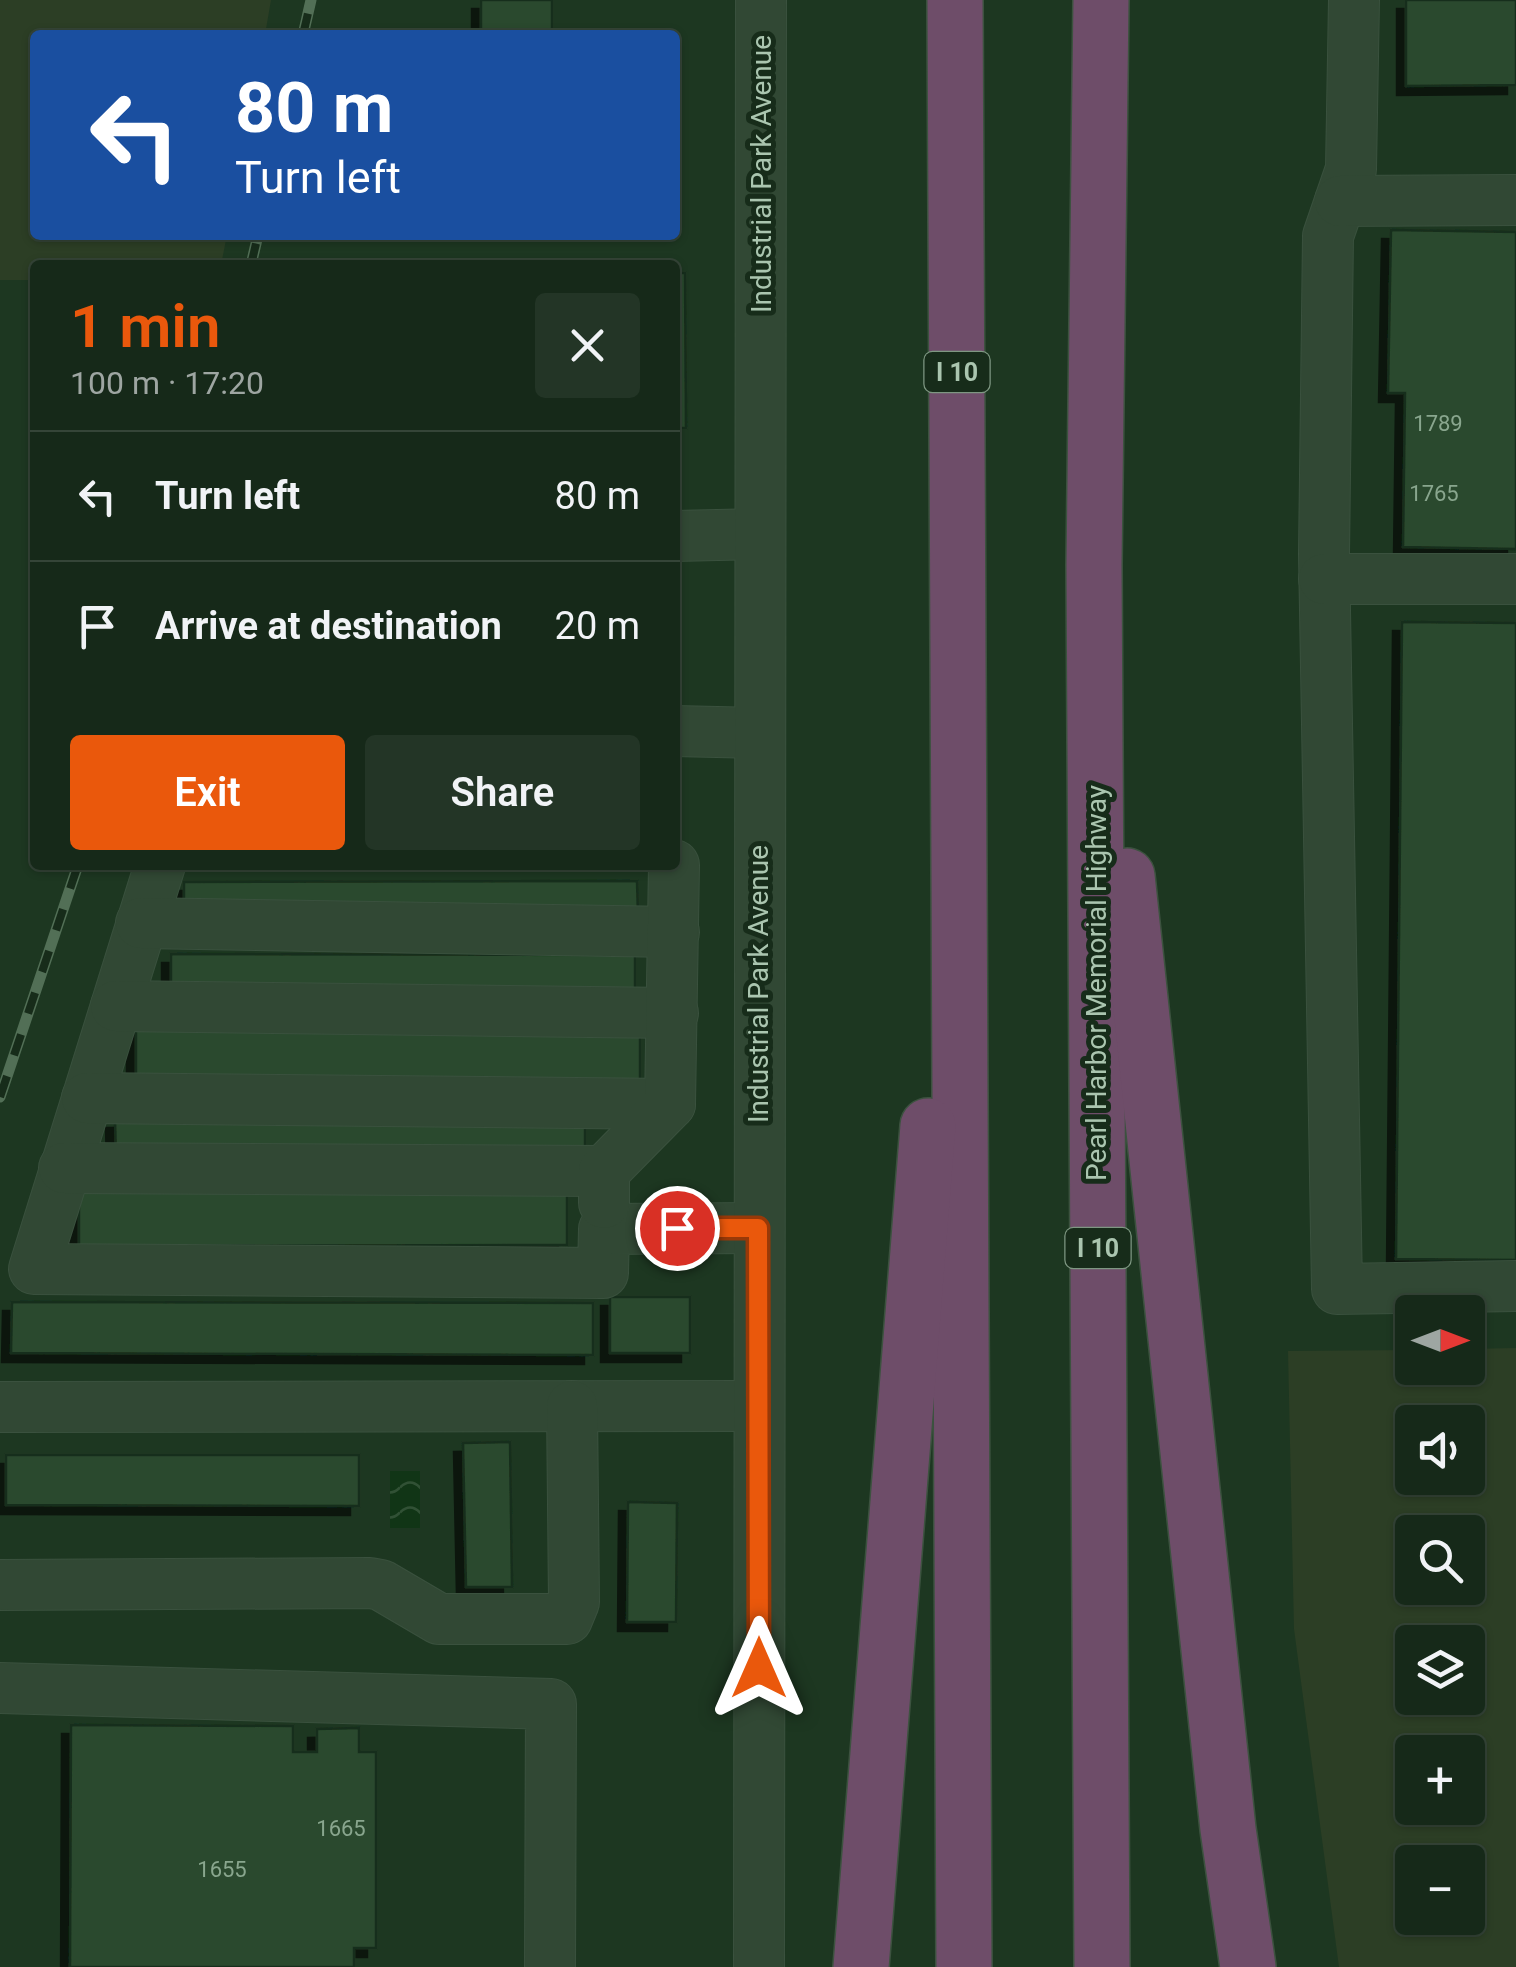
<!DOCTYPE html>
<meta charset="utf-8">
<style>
body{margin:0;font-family:Roboto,sans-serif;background:#233526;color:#f1f3f6;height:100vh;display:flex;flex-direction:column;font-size:38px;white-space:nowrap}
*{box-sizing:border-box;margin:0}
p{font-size:32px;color:#9ea6a2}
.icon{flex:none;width:55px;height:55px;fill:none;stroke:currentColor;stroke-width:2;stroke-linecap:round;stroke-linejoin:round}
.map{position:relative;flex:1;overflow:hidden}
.sheet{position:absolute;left:30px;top:260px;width:650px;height:610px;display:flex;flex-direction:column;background:#162919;border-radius:10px;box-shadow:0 2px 8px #0004,0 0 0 2px #354538}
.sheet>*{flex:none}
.banner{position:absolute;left:30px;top:30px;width:650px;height:210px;border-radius:10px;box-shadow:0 2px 8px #0004,0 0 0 2px #354538;background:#1a4fa0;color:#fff;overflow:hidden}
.needle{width:65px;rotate:90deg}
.buttons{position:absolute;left:1395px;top:1295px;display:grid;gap:20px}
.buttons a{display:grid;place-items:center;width:90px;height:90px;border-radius:10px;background:#162919;box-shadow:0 2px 8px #0004,0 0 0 2px #354538;font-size:50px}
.pin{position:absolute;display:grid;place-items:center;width:85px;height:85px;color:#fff;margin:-42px;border:5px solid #fff;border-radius:50%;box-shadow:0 2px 10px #0007}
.me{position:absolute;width:110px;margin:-55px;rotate:0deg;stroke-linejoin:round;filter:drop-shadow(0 0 8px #0008)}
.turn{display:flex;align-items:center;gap:35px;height:210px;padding:0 40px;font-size:45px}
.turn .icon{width:130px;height:130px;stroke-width:2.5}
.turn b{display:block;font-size:70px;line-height:85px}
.round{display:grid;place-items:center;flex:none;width:105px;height:105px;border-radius:10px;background:#233526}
.head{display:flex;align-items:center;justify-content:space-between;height:170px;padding:0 40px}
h1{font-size:60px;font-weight:600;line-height:75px;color:#ea580c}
.primary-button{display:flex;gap:20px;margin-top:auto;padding:20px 40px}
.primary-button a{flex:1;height:115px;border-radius:10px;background:#ea580c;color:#fff;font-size:40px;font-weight:600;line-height:115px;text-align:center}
.primary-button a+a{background:#233526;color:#f1f3f6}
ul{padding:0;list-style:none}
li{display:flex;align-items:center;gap:30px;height:130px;padding:0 40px;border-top:2px solid #354538}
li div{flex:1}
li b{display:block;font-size:38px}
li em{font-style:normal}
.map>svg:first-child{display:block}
.green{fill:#2c3e25;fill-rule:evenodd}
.water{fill:url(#water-waves)}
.building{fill:#2a4a2e;stroke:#192e1c;stroke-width:2.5;filter:url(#shadow)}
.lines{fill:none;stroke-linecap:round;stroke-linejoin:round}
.minor-casing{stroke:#3a513e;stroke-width:52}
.highway-casing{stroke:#3c523f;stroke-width:58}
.minor{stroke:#314834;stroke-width:50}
.highway{stroke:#6e4d69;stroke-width:55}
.rail-casing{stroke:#526f56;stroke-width:11}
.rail{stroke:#172c1a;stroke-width:8;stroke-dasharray:22;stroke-linecap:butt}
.route-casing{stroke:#983908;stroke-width:25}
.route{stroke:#ea580c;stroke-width:18}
.labels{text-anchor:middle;stroke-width:10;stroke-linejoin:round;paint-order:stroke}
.number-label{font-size:22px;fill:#89a68e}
.shield{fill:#172c1a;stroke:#7e9782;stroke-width:2.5}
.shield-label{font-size:25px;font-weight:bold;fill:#aac5af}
.street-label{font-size:28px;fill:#aac5af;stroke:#172c1a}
</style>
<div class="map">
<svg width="1516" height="1967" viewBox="0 0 1516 1967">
<defs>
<pattern id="water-waves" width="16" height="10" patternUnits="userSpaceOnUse" patternTransform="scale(2.5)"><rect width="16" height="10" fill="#113516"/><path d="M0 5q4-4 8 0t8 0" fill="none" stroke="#315135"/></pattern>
<filter id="shadow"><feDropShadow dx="-9" dy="9" stdDeviation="0" flood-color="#0009"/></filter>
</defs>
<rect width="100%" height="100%" fill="#1d3721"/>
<g class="green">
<path d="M 0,0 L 271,0 L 265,35 L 35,35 L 35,235 L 227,235 L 221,265 L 35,265 L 35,280 L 0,280 Z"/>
<path d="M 1516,1348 L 1516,1967 L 1339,1967 L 1294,1629 L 1288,1351 L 1412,1350 L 1412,1368 L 1468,1368 L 1468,1349 ZM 1412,1422 L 1468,1422 L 1468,1478 L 1412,1478 ZM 1412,1532 L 1468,1532 L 1468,1588 L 1412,1588 ZM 1412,1642 L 1468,1642 L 1468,1698 L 1412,1698 ZM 1412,1752 L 1468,1752 L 1468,1808 L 1412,1808 ZM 1412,1862 L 1468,1862 L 1468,1918 L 1412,1918 Z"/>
</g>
<rect class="water" x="390" y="1471" width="30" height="57"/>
<g class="building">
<rect x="481" y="0" width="71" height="35"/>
<path d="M 1406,0 L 1516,0 L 1516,85 L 1406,86 Z"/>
<path d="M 1391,230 L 1516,232 L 1516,549 L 1403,547 L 1405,393 L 1388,393 Z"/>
<path d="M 675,273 L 685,273 L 686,428 L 675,428 Z"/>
<rect x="675" y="604" width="4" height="96"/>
<path d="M 1402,622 L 1516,623 L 1516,1260 L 1396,1259 Z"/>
<path d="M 637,881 L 638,915 L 184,916 L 184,882 Z"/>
<path d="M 171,954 L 635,955 L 635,1001 L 171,1000 Z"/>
<path d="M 136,1025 L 640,1030 L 640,1089 L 136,1085 Z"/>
<path d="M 585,1117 L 585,1155 L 116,1157 L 115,1119 Z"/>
<path d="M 567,1182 L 567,1245 L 79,1246 L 79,1183 Z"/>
<rect x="610" y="1297" width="80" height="56"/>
<path d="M 12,1302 L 593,1303 L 593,1355 L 11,1353 Z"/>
<path d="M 510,1442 L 512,1587 L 466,1587 L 463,1443 Z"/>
<path d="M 6,1455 L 359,1455 L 359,1506 L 6,1505 Z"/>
<path d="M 628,1502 L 677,1503 L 676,1622 L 627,1622 Z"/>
<path d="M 71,1725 L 293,1726 L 293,1752 L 317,1752 L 317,1729 L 359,1728 L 359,1752 L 376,1752 L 376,1948 L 354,1948 L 354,1967 L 70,1967 Z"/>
</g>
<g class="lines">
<g class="minor-casing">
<g id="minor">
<path d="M 1354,0 L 1351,169 L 1328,236 L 1324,554 L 1337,1289 L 1516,1286"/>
<path d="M 1340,201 L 1516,200"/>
<path d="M 675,536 L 760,534"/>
<path d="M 1324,579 L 1516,579"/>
<path d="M 675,731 L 759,733"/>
<path d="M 160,865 L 34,1269 L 603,1273 L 604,1229 L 758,1228"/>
<path d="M 141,923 L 674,932"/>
<path d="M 116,1006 L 673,1013"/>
<path d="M 87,1098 L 670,1104"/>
<path d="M 64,1168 L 604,1171"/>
<path d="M 604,1203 L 604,1171 L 670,1104 L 674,865"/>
<path d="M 0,1407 L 759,1406"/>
<path d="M 0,1585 L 370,1583 L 381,1585 L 439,1619 L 567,1619 L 574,1602 L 572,1406"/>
<path d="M 0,1688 L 551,1704 L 550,1967"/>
<path d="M 759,1967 L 761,0"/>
</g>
</g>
<g class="highway-casing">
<g id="highway">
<path d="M 955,0 L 964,1967"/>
<path d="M 1101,0 L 1094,565 L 1102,1967"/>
<path d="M 1127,876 L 1228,1829 L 1248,1967"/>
<path d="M 861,1967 L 928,1126"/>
</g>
</g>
<use href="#minor" class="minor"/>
<use href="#highway" class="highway"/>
<g class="rail-casing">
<g id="rail">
<path d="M 303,35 L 311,0"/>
<path d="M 251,265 L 258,235"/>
<path d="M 0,1097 L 78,865"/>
</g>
</g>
<use href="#rail" class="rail"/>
</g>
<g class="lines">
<g class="route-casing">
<path id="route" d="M 677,1228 L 758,1228 L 759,1668"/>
</g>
<use href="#route" class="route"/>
</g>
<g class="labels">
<g class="number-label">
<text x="1438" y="431">1789</text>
<text x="1434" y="501">1765</text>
<text x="341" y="1836">1665</text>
<text x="222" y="1877">1655</text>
</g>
<g class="shield">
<rect x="924.5" y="352" width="65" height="40" rx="8"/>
<rect x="1065.5" y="1228" width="65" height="40" rx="8"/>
</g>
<g class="shield-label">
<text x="957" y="381">I 10</text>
<text x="1098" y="1257">I 10</text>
</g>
<g class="street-label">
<text transform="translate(761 174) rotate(-90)" y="10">Industrial Park Avenue</text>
<text transform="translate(1096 983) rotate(-90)" y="10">Pearl Harbor Memorial Highway</text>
<text transform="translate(758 984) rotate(-90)" y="10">Industrial Park Avenue</text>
</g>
</g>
</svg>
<div class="buttons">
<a><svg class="needle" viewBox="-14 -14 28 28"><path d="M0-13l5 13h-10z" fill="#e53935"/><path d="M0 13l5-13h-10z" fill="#9ea6a2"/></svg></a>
<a><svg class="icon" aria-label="sound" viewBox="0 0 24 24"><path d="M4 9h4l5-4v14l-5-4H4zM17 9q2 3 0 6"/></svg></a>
<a><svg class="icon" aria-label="search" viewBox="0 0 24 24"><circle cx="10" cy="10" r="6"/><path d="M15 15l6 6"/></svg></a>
<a><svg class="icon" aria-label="layers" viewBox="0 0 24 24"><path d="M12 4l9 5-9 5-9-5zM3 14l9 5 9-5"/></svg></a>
<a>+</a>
<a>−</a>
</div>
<div class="pin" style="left:677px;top:1228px;background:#d93025"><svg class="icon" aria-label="arrive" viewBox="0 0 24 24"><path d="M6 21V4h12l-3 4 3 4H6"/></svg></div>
<svg class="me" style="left:759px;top:1668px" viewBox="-20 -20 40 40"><path d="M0-17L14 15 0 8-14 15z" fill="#ea580c" stroke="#fff" stroke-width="4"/></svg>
<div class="banner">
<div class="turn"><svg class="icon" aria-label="left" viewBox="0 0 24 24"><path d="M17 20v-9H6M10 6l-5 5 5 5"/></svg><div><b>80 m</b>Turn left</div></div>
</div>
<section class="sheet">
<div class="head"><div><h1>1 min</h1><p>100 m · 17:20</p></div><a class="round"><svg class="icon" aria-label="close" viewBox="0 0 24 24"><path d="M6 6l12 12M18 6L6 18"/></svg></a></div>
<ul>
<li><svg class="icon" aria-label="left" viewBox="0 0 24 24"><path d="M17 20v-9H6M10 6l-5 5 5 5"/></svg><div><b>Turn left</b></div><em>80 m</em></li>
<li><svg class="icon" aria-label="arrive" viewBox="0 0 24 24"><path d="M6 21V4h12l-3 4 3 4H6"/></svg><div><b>Arrive at destination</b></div><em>20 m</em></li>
</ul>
<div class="primary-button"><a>Exit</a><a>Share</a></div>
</section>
</div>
